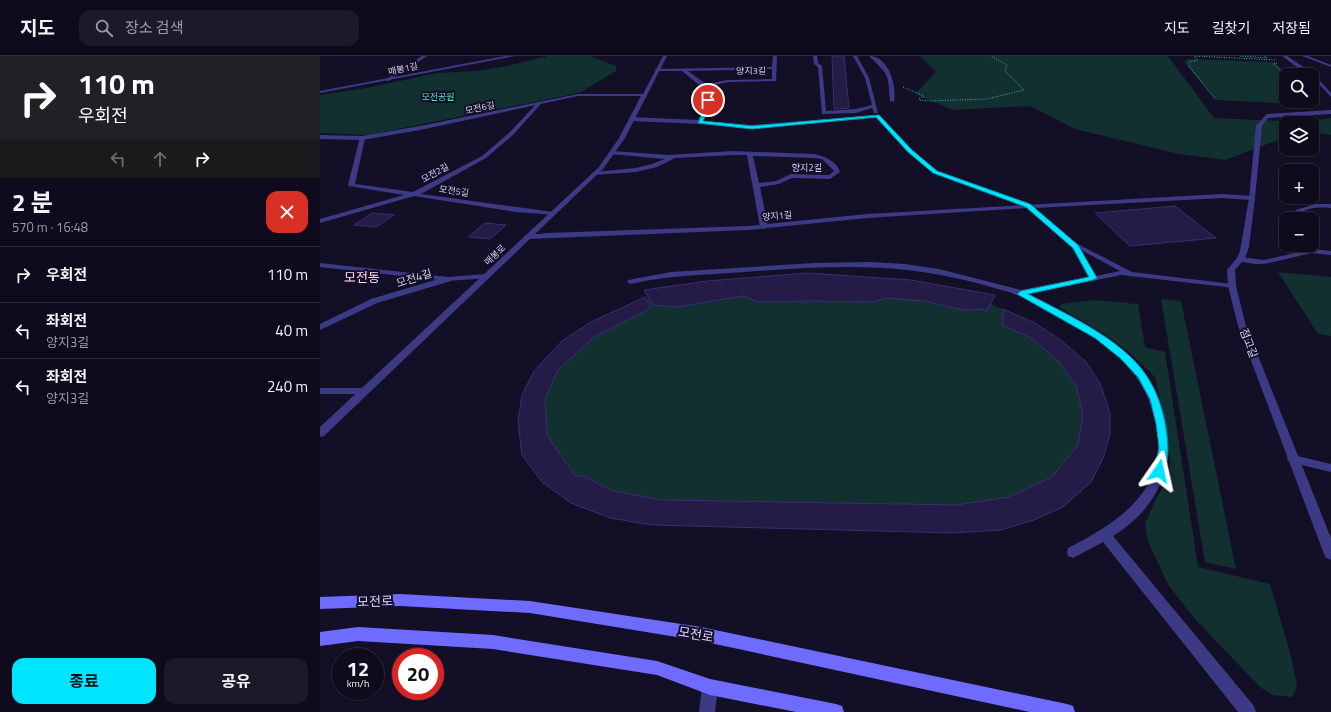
<!DOCTYPE html>
<html lang="ko">
<meta charset="utf-8">
<style>
body{margin:0;font-family:"Titillium Web","Noto Sans KR",sans-serif;background:#1c1929;color:#f1f3f6;height:100vh;display:flex;flex-direction:column;font-size:15px;white-space:nowrap}
*{box-sizing:border-box;margin:0}
p{font-size:13px;color:#9b9ba3}
.icon{flex:none;width:22px;height:22px;fill:none;stroke:currentColor;stroke-width:2;stroke-linecap:round;stroke-linejoin:round}
.map{position:relative;flex:1;overflow:hidden}
.panel{display:flex;flex-direction:column;background:#0e0b1c;width:320px}
.panel>*{flex:none}
.top-card{background:#202124;color:#fff;overflow:hidden}
.buttons{position:absolute;left:959px;top:12px;display:grid;gap:8px}
.buttons a{display:grid;place-items:center;width:40px;height:40px;border-radius:8px;background:#0e0b1c;box-shadow:0 1px 3px #0004,0 0 0 1px #2e2b3b;font-size:20px}
.speed{position:absolute;left:12px;top:592px;display:flex;gap:8px;font-size:20px;font-weight:700;text-align:center}
.speed>*{display:grid;place-content:center;width:52px;height:52px;border-radius:50%;background:#0e0b1c;box-shadow:0 1px 3px #0004,0 0 0 1px #2e2b3b;line-height:1}
.speed small{font-size:10px;font-weight:400}
.speed .limit{border:6px solid #d22;background:#fff;color:#111}
.pin{position:absolute;display:grid;place-items:center;width:34px;height:34px;color:#fff;margin:-17px;border:2px solid #fff;border-radius:50%;box-shadow:0 1px 4px #0007}
.me{position:absolute;width:44px;margin:-22px;rotate:11deg;stroke-linejoin:round;filter:drop-shadow(0 0 3px #0008)}
.turn{display:flex;align-items:center;gap:14px;height:84px;padding:0 12px;font-size:18px}
.turn .icon{width:52px;height:52px;stroke-width:2.5}
.turn b{display:block;font-size:28px;line-height:34px}
.lanes{display:flex;align-items:center;height:38px;padding:0 12px;background:#0003;justify-content:center;gap:20px;direction:ltr}
.lanes .off{opacity:.35}
.round{display:grid;place-items:center;flex:none;width:42px;height:42px;border-radius:12px;background:#1c1929}
.overview{display:flex;align-items:center;justify-content:space-between;height:68px;padding:0 12px}
h1{font-size:24px;font-weight:700;line-height:30px}
.cta{display:flex;gap:8px;margin-top:auto;padding:8px 12px}
.cta a{flex:1;height:46px;border-radius:12px;background:#00e5ff;color:#111;font-size:16px;font-weight:700;line-height:46px;text-align:center}
.cta a+a{background:#1c1929;color:#f1f3f6}
ul{padding:0;list-style:none}
li{display:flex;align-items:center;gap:12px;height:56px;padding:0 12px;border-top:1px solid #2e2b3b}
li div{flex:1}
li b{display:block;font-size:15px}
li em{font-style:normal}
header{display:flex;align-items:center;gap:24px;box-sizing:border-box;height:56px;padding:0 20px;background:#0e0b1c;border-bottom:1px solid #2e2b3b}
header strong{font-size:19px}
nav{display:flex;gap:22px;margin-inline-start:auto;font-size:14px}
.search{width:280px;height:36px;background:#1c1929;display:flex;align-items:center;gap:10px;box-sizing:border-box;padding:0 14px;border-radius:12px;color:#9b9ba3;font-size:15px}
main{display:flex;flex:1;min-height:0}
.map>svg:first-child{display:block}
.green{fill:#12302f}
.building{fill:#241b47;stroke:#3b2d73}
.lines{fill:none;stroke-linecap:round;stroke-linejoin:round}
.path{stroke:#2fb8b0;stroke-width:1;stroke-dasharray:1 1.5;stroke-linecap:butt}
.service{fill:#3d3a85;fill-rule:evenodd}
.minor{fill:#3d3a85;fill-rule:evenodd}
.tertiary{fill:#3d3a85;fill-rule:evenodd}
.secondary{fill:#6f6bff;fill-rule:evenodd}
.route{fill:#00e5ff;stroke:#0095a6}
.labels{text-anchor:middle;stroke-width:4;stroke-linejoin:round;paint-order:stroke}
.far-street-label{font-size:9px;fill:#d9d4ff;stroke:#130f26}
.far-park-label{font-size:9px;fill:#5fe0c0;stroke:#130f26}
.street-label{font-size:11px;fill:#d9d4ff;stroke:#130f26}
.quarter-label{font-size:13px;fill:#ffd6f0;stroke:#130f26}
.near-street-label{font-size:13px;fill:#d9d4ff;stroke:#130f26}
</style>
<header>
<strong>지도</strong>
<div class="search"><svg class="icon" aria-label="search" viewBox="0 0 24 24"><circle cx="10" cy="10" r="6"/><path d="M15 15l6 6"/></svg>장소 검색</div>
<nav><a>지도</a><a>길찾기</a><a>저장됨</a></nav>
</header>
<main>
<section class="panel">
<div class="top-card">
<div class="turn"><svg class="icon" aria-label="right" viewBox="0 0 24 24"><path d="M7 20v-9h11M14 6l5 5-5 5"/></svg><div><b>110 m</b>우회전</div></div>
<div class="lanes"><svg class="icon off" aria-label="left" viewBox="0 0 24 24"><path d="M17 20v-9H6M10 6l-5 5 5 5"/></svg><svg class="icon off" aria-label="ahead" viewBox="0 0 24 24"><path d="M12 20V5M6 11l6-6 6 6"/></svg><svg class="icon" aria-label="right" viewBox="0 0 24 24"><path d="M7 20v-9h11M14 6l5 5-5 5"/></svg></div>
</div>
<div class="overview"><div><h1>2 분</h1><p>570 m · 16:48</p></div><a class="round" style="background:#d93025;color:#fff"><svg class="icon" aria-label="close" viewBox="0 0 24 24"><path d="M6 6l12 12M18 6L6 18"/></svg></a></div>
<ul>
<li><svg class="icon" aria-label="right" viewBox="0 0 24 24"><path d="M7 20v-9h11M14 6l5 5-5 5"/></svg><div><b>우회전</b></div><em>110 m</em></li>
<li><svg class="icon" aria-label="left" viewBox="0 0 24 24"><path d="M17 20v-9H6M10 6l-5 5 5 5"/></svg><div><b>좌회전</b><p>양지3길</p></div><em>40 m</em></li>
<li><svg class="icon" aria-label="left" viewBox="0 0 24 24"><path d="M17 20v-9H6M10 6l-5 5 5 5"/></svg><div><b>좌회전</b><p>양지3길</p></div><em>240 m</em></li>
</ul>
<div class="cta"><a>종료</a><a>공유</a></div>
</section>
<div class="map">
<svg width="1011" height="656" viewBox="0 0 1011 656">
<rect width="100%" height="100%" fill="#130f26"/>
<g class="green">
<path d="M 228,0 L 270,0 L 296,10 L 296,15 L 261,36 L 244,40 L 48,79 L 0,77 L 0,39 L 47,32 L 117,17 L 156,15 L 187,10 Z"/>
<path d="M 600,0 L 848,0 L 894,62 L 982,66 L 1011,62 L 1011,79 L 992,76 L 992,67 L 966,67 L 966,81 L 905,104 L 859,98 L 755,73 L 710,50 L 633,54 L 595,38 L 616,16 Z"/>
<path d="M 868,3 L 954,6 L 968,19 L 966,19 L 966,45 L 992,45 L 992,39 L 1001,47 L 997,49 L 896,44 L 864,6 Z"/>
<path d="M 958,216 L 1011,221 L 1011,280 L 998,278 Z"/>
<path d="M 487,217 L 591,224 L 675,239 L 671,248 L 713,266 L 765,305 L 780,327 L 790,357 L 790,378 L 784,400 L 771,426 L 743,451 L 714,464 L 681,474 L 290,462 L 251,447 L 222,426 L 202,399 L 198,366 L 202,339 L 214,315 L 242,285 L 298,254 L 329,243 L 324,234 L 387,225 Z"/>
<path d="M 841,243 L 861,245 L 916,513 L 885,506 Z"/>
<path d="M 774,244 L 818,248 L 825,291 L 845,296 L 878,511 L 950,528 L 971,600 L 977,630 L 972,641 L 953,639 L 941,632 L 875,563 L 849,530 L 828,486 L 825,468 L 836,443 L 848,421 L 850,403 L 839,337 L 835,321 L 808,295 L 789,281 L 742,253 L 740,250 L 742,248 Z"/>
</g>
<g class="building">
<path d="M 512,0 L 524,0 L 529,52 L 514,53 Z"/>
<path d="M 855,150 L 896,182 L 810,190 L 775,157 Z"/>
<path d="M 52,157 L 74,159 L 56,171 L 34,169 Z"/>
<path d="M 165,167 L 186,169 L 170,183 L 148,181 Z"/>
<path d="M 487,217 L 591,224 L 675,239 L 667,255 L 661,253 L 643,254 L 604,245 L 567,242 L 553,246 L 487,245 L 439,246 L 423,240 L 357,251 L 333,249 L 324,234 L 387,225 Z"/>
<path d="M 325,241 L 331,252 L 274,281 L 238,314 L 225,343 L 227,379 L 256,421 L 261,419 L 293,435 L 342,444 L 637,449 L 689,441 L 732,421 L 758,389 L 763,359 L 756,329 L 739,306 L 713,283 L 683,269 L 683,253 L 713,266 L 741,284 L 765,305 L 780,327 L 790,357 L 790,378 L 784,400 L 771,426 L 743,451 L 714,464 L 681,474 L 634,477 L 332,469 L 290,462 L 251,447 L 222,426 L 202,399 L 198,366 L 202,339 L 214,315 L 242,285 L 271,266 Z"/>
</g>
<g class="lines">
<g class="path">
<path d="M 874,0 L 955,4"/>
<path d="M 920,0 L 947,2 L 944,0"/>
<path d="M 875,1 L 878,4 L 869,6 L 869,10 L 895,43"/>
<path d="M 957,7 L 953,8 L 966,19"/>
<path d="M 583,31 L 604,40 L 599,43 L 600,44 L 609,45 L 667,43 L 704,34 L 685,15 L 687,9 L 671,0"/>
<path d="M 992,41 L 998,45"/>
</g>
<g class="service">
<path d="M 549,0 C 569,0 577,30 574,46 L 570,45 C 568,16 569,20 549,0 Z"/>
<path d="M 962,0 L 967,0 L 994,18 L 1011,37 L 1011,41 L 992,21 L 992,19 L 988,19 Z"/>
<path d="M 982,0 L 988,0 L 1011,9 L 1011,11 Z"/>
<path d="M 1011,54 L 1011,58 L 948,62 L 941,71 L 936,70 L 947,58 Z"/>
<path d="M 902,138 L 932,140 L 935,142 L 932,144 L 902,142 L 714,152 L 752,185 L 812,216 L 912,228 L 916,230 L 915,232 L 801,219 L 709,238 C 747,258 787,277 818,308 C 829,320 836,335 842,350 C 860,404 840,451 793,480 L 934,650 L 936,656 L 918,656 L 783,486 L 753,502 L 748,500 L 747,496 L 748,492 C 795,468 847,436 837,375 C 829,323 800,297 757,271 C 738,260 718,246 697,239 C 684,234 670,231 657,227 C 575,205 507,210 424,216 C 386,219 348,219 311,228 L 307,226 L 308,224 L 351,216 L 494,207 L 550,206 L 585,208 L 619,213 L 701,234 L 768,221 L 752,192 L 706,152 L 547,162 L 428,174 L 208,183 L 204,181 L 208,179 L 228,177 L 428,170 L 547,158 ZM 761,194 L 800,215 L 776,220 Z"/>
<path d="M 995,148 L 1011,148 L 1011,152 C 998,151 982,151 975,163 L 967,163 L 976,154 Z"/>
<path d="M 992,193 L 1011,195 L 1011,199 L 992,197 L 944,208 L 935,208 L 918,205 L 917,203 L 921,201 L 944,204 Z"/>
<path d="M 125,221 L 128,221 L 132,223 L 131,225 L 57,247 L 0,274 L 0,268 L 51,243 Z"/>
<path d="M 973,399 L 1011,408 L 1011,416 L 969,406 L 967,403 L 969,400 Z"/>
</g>
<g class="minor">
<path d="M 102,0 L 107,0 L 69,25 L 65,24 Z"/>
<path d="M 453,0 L 457,0 L 456,25 L 408,26 L 388,31 L 394,37 L 383,65 L 432,69 L 559,59 L 592,94 L 617,115 L 711,150 L 706,151 L 613,117 L 588,96 L 556,62 L 432,73 L 380,68 L 311,65 L 308,63 L 311,61 L 378,64 L 389,37 L 362,15 L 336,15 L 334,13 L 452,11 ZM 452,13 L 452,23 L 408,24 L 386,28 L 368,15 Z"/>
<path d="M 493,0 L 497,0 L 498,7 L 502,10 L 506,55 L 536,53 L 552,49 L 545,22 L 533,0 L 537,0 L 549,22 L 558,57 L 554,57 L 552,52 L 536,57 L 502,58 L 498,11 L 494,8 Z"/>
<path d="M 218,46 L 220,47 L 220,49 L 193,79 L 166,102 L 101,138 L 233,156 L 235,157 L 235,159 L 196,156 L 94,140 L 0,167 L 0,163 L 84,139 L 29,130 L 28,129 L 40,81 L 45,82 L 35,128 L 93,136 L 162,100 L 189,77 Z"/>
<path d="M 939,68 L 942,70 L 935,142 L 929,191 L 925,202 L 915,214 L 916,230 L 912,232 L 908,230 L 907,214 L 917,202 L 920,195 L 929,142 L 936,70 Z"/>
<path d="M 292,95 L 348,99 L 412,95 L 494,98 C 504,100 517,105 520,116 L 510,123 L 472,122 L 459,128 L 440,131 L 448,171 L 444,173 L 440,171 L 427,99 L 412,99 L 355,102 L 337,111 L 316,116 L 273,119 L 272,118 L 275,116 L 316,112 L 332,108 L 345,103 L 290,98 L 289,97 ZM 433,100 L 494,102 L 502,103 L 514,115 L 509,119 L 471,118 L 456,125 L 439,127 Z"/>
<path d="M 0,207 L 128,221 L 167,218 L 171,220 L 167,222 L 128,225 L 0,211 Z"/>
<path d="M 0,332 L 45,332 L 50,335 L 45,338 L 0,338 Z"/>
<path d="M 390,623 L 395,626 L 398,631 L 395,656 L 379,656 L 382,631 L 385,626 Z"/>
</g>
<g class="tertiary">
<path d="M 185,0 L 195,0 L 0,37 L 0,35 Z"/>
<path d="M 343,0 L 347,0 L 305,82 L 283,113 L 4,380 L 0,381 L 0,371 L 279,111 L 299,82 L 321,40 L 258,40 L 100,74 L 42,84 L 0,83 L 0,79 L 42,80 L 100,70 L 258,38 L 323,38 Z"/>
<path d="M 909,228 L 915,228 L 916,230 L 926,270 L 1011,482 L 1011,504 L 1006,502 L 1004,498 L 918,270 L 908,230 Z"/>
</g>
<g class="secondary">
<path d="M 80,538 L 210,545 L 381,571 L 747,648 L 753,650 L 755,656 L 710,656 L 381,585 L 210,557 L 80,550 L 0,553 L 0,541 Z"/>
<path d="M 38,571 L 173,579 L 337,605 L 390,623 L 516,648 L 522,650 L 524,656 L 476,656 L 390,639 L 337,619 L 173,593 L 38,585 L 0,590 L 0,576 Z"/>
</g>
</g>
<path class="route" d="M 388,43 L 390,44 L 390,51 L 383,65 L 432,70 L 559,59 L 592,94 L 617,115 L 710,148 L 758,189 L 777,222 L 773,224 L 708,238 C 746,258 802,283 826,319 C 837,335 843,354 846,373 C 848,387 850,404 843,418 L 836,418 L 834,415 L 839,391 L 836,367 L 830,343 L 818,321 L 800,302 L 775,282 L 697,238 L 701,235 L 769,221 L 753,192 L 706,151 L 613,117 L 588,96 L 556,61 L 432,73 L 378,67 L 385,51 L 385,44 Z"/>
<g class="labels">
<g class="far-street-label">
<text transform="translate(83 13) rotate(-12)" y="3">매봉1길</text>
<text transform="translate(431 15) rotate(-1)" y="3">양지3길</text>
<text transform="translate(160 52) rotate(-12)" y="3">모전6길</text>
<text x="487" y="115">양지2길</text>
<text transform="translate(115 117) rotate(-29)" y="3">모전2길</text>
<text transform="translate(134 135) rotate(8)" y="3">모전5길</text>
<text transform="translate(457 160) rotate(-5)" y="3">양지1길</text>
<text transform="translate(175 199) rotate(-43)" y="3">매봉로</text>
</g>
<g class="far-park-label">
<text x="118" y="44">모전공원</text>
</g>
<g class="street-label">
<text transform="translate(94 222) rotate(-17)" y="4">모전4길</text>
<text transform="translate(929 287) rotate(69)" y="4">점고길</text>
</g>
<g class="quarter-label">
<text x="42" y="226">모전동</text>
</g>
<g class="near-street-label">
<text transform="translate(55 545) rotate(-2)" y="5">모전로</text>
<text transform="translate(376 578) rotate(10)" y="5">모전로</text>
</g>
</g>
</svg>
<div class="buttons">
<a><svg class="icon" aria-label="search" viewBox="0 0 24 24"><circle cx="10" cy="10" r="6"/><path d="M15 15l6 6"/></svg></a>
<a><svg class="icon" aria-label="layers" viewBox="0 0 24 24"><path d="M12 4l9 5-9 5-9-5zM3 14l9 5 9-5"/></svg></a>
<a>+</a>
<a>−</a>
</div>
<div class="speed"><div>12<small>km/h</small></div><div class="limit">20</div></div>
<div class="pin" style="left:388px;top:44px;background:#d93025"><svg class="icon" aria-label="arrive" viewBox="0 0 24 24"><path d="M6 21V4h12l-3 4 3 4H6"/></svg></div>
<svg class="me" style="left:839px;top:415px" viewBox="-20 -20 40 40"><path d="M0-17L14 15 0 8-14 15z" fill="#00e5ff" stroke="#fff" stroke-width="4"/></svg>
</div>
</main>
